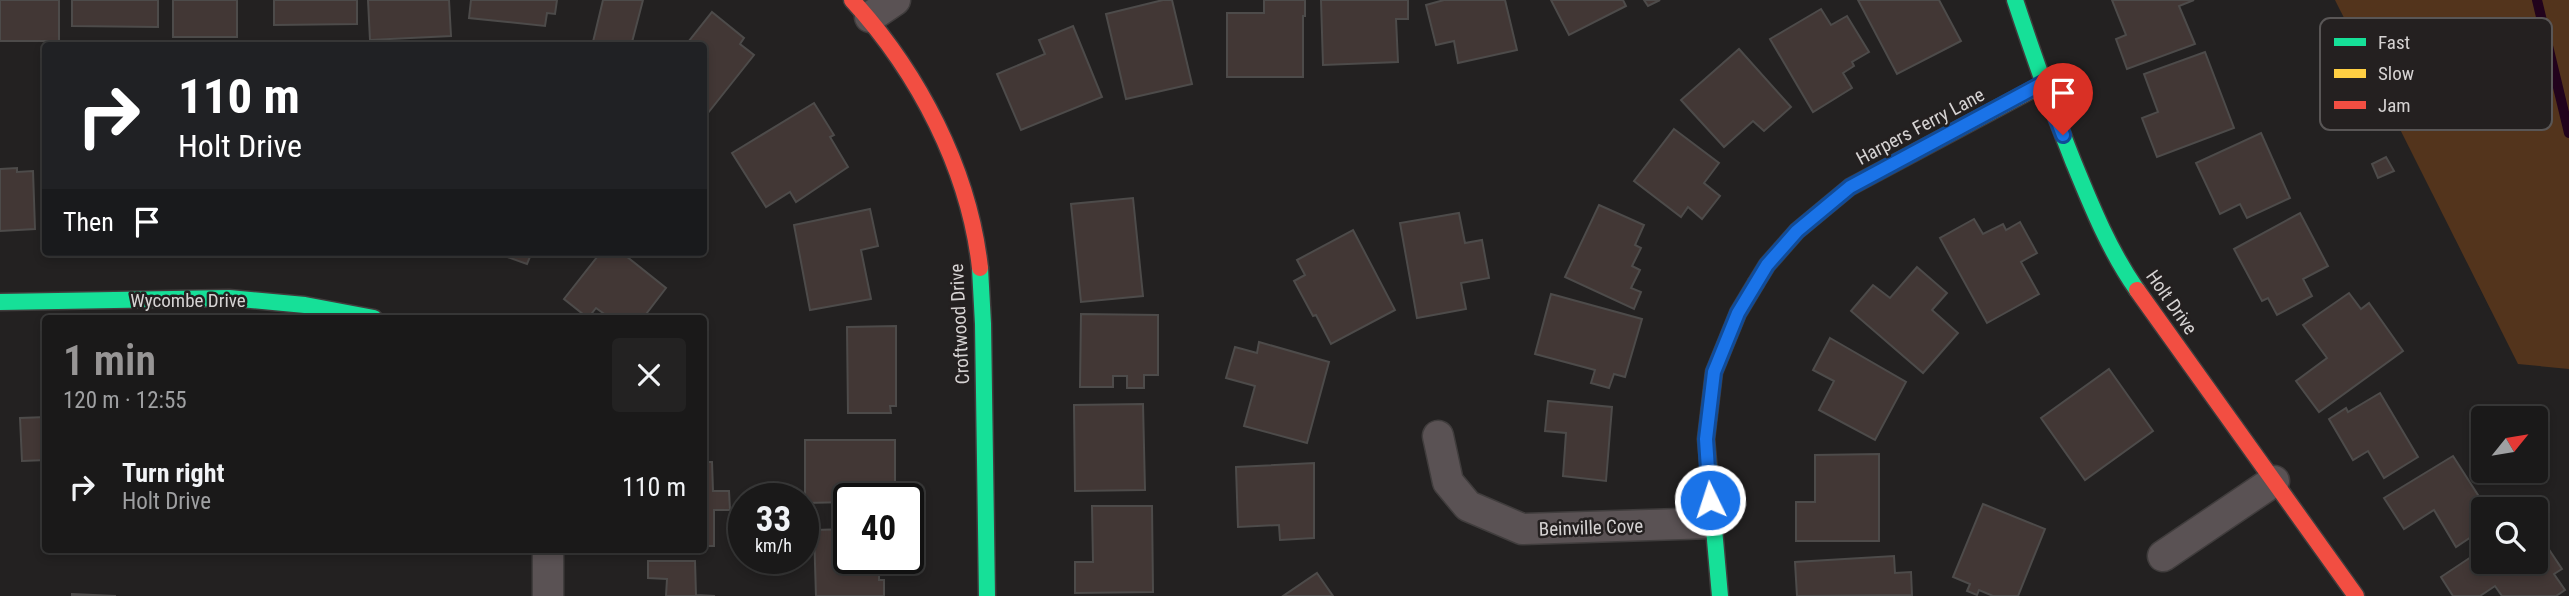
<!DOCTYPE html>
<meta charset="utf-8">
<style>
body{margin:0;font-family:"Roboto Condensed",sans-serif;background:#232222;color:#f1f3f6;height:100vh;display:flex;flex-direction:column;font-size:26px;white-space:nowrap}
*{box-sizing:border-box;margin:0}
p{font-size:23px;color:#9fa0a2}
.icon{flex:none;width:38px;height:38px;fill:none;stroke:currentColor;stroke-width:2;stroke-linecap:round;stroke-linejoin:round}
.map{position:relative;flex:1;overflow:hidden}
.side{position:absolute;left:42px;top:315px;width:665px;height:238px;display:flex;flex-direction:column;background:#1a1919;border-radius:7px;box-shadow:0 4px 10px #0003,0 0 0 2px #383838}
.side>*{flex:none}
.top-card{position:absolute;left:42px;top:42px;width:665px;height:214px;border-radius:7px;box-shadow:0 4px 10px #0003,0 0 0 2px #383838;background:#202124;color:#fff;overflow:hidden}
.needle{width:46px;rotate:60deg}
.tools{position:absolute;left:2471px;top:406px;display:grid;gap:14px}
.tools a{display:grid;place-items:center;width:77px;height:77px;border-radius:7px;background:#1a1919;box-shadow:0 4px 10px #0003,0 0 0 2px #383838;font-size:35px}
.speed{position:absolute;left:728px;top:483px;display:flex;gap:14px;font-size:35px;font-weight:700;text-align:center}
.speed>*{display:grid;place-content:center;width:91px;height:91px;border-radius:50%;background:#1a1919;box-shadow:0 4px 10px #0003,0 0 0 2px #383838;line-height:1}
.speed small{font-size:18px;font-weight:400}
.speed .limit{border:4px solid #111;border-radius:10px;background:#fff;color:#111}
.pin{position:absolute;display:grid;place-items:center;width:60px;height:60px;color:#fff;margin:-72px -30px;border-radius:50% 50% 50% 0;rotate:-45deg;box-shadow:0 0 7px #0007}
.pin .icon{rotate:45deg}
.me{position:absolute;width:77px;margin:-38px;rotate:356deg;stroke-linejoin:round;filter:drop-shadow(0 0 5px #0008)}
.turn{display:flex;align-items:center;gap:24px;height:147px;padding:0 21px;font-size:32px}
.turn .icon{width:91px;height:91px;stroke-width:2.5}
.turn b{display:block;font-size:49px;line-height:60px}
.then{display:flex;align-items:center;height:66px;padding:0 21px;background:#0003;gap:14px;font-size:26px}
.round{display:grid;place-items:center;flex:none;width:74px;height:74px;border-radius:7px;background:#232222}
.overview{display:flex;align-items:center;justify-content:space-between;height:119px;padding:0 21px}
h1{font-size:42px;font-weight:600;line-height:52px;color:#979595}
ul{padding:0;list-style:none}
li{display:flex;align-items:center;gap:21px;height:105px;padding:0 21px}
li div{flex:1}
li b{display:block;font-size:26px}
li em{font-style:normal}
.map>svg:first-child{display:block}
.green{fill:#53341c}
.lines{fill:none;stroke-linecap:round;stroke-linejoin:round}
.stream{stroke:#22031c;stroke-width:10}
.building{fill:#423735;stroke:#4d4b4a;stroke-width:2}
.street-casing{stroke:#403d3d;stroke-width:33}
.fast-casing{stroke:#403d3d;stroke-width:19}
.slow-casing{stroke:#403d3d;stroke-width:19}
.jam-casing{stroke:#403d3d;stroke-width:19}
.street{stroke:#5a5254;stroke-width:30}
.fast{stroke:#16e098;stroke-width:16}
.slow{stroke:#ffcf43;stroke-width:16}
.jam{stroke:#f24e42;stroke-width:16}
.route-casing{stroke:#114b97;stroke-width:18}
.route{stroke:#1a73e8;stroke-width:12}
.labels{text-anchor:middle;stroke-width:5;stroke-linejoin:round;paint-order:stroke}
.street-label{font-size:19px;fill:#d6d3d3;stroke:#242020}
.key{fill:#242020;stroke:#595656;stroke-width:2}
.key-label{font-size:19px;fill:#d6d3d3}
</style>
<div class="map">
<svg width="2569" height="596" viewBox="0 0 2569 596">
<rect width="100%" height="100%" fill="#232121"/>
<path class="green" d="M 2335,0 L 2569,0 L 2569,369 L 2518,364 Z"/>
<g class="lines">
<path class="stream" d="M 2537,0 L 2569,133"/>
</g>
<g class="building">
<rect x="0" y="0" width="59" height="41"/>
<path d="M 72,0 L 158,0 L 158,27 L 72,26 Z"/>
<rect x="173" y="0" width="64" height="37"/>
<path d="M 274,0 L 357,0 L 357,24 L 274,25 Z"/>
<path d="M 368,0 L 449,0 L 451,36 L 370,40 Z"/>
<path d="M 471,0 L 557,0 L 555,14 L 547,13 L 545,26 L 469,18 Z"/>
<path d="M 603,0 L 643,0 L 631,46 L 592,46 Z"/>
<path d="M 1163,0 L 1172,0 L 1192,84 L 1126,99 L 1106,14 Z"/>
<path d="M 1264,0 L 1305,0 L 1305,16 L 1303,16 L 1303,77 L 1227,77 L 1227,13 L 1264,13 Z"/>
<path d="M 1321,0 L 1408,0 L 1408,19 L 1396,19 L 1398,62 L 1323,65 Z"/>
<path d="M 1444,0 L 1505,0 L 1517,50 L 1458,63 L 1454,41 L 1436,45 L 1426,5 Z"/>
<path d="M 1551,0 L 1623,0 L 1626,6 L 1569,35 Z"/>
<path d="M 1644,0 L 1660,0 L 1648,6 Z"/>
<path d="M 1858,0 L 1939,0 L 1961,41 L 1897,74 Z"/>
<path d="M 2112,0 L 2194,0 L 2179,6 L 2195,44 L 2127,69 L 2116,39 L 2126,35 Z"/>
<path d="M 1821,9 L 1831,25 L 1847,16 L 1869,52 L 1852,62 L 1854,66 L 1843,73 L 1852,88 L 1813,112 L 1770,39 Z"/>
<path d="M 712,12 L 744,38 L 740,44 L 754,55 L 704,118 L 704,46 L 685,46 Z"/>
<path d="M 1073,26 L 1102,97 L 1021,130 L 997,74 L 1045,54 L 1039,40 Z"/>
<path d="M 1739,49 L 1791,107 L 1764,131 L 1753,121 L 1724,147 L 1681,100 Z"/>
<path d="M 2205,52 L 2234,128 L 2157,157 L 2142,118 L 2158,112 L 2144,74 Z"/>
<path d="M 814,103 L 834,135 L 830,137 L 848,167 L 796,202 L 790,192 L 766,207 L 732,153 Z"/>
<path d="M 1674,129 L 1719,163 L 1704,183 L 1720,196 L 1702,219 L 1688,207 L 1681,217 L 1634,181 Z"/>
<path d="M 2261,133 L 2290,198 L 2247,218 L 2240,204 L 2220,214 L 2196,163 Z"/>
<path d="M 2386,157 L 2394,171 L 2378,178 L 2372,164 Z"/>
<path d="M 17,168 L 17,172 L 33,171 L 35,229 L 0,231 L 0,169 Z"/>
<path d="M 1133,198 L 1143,296 L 1081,302 L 1071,204 Z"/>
<path d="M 1599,205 L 1644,225 L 1635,245 L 1641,248 L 1632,266 L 1640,270 L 1631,288 L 1641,292 L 1634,309 L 1565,277 Z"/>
<path d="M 870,209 L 878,246 L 861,250 L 871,299 L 810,310 L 794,225 Z"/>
<path d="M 1459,213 L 1465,243 L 1482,240 L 1489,278 L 1461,283 L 1466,309 L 1417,318 L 1400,223 Z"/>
<path d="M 2300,213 L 2328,266 L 2303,279 L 2312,296 L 2277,315 L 2268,298 L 2262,301 L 2234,249 Z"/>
<path d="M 1974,219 L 1983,234 L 2003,224 L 2006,230 L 2020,222 L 2037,253 L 2021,262 L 2039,294 L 1987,323 L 1940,238 Z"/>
<path d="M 1353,230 L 1395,310 L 1331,344 L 1316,315 L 1313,316 L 1294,281 L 1305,275 L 1297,260 Z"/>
<path d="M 493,252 L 532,252 L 527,264 Z"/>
<path d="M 601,252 L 621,252 L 666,288 L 643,318 L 610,318 L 596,308 L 588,318 L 564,299 Z"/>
<path d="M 1917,267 L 1947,293 L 1932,310 L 1958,333 L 1923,373 L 1851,311 L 1873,285 L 1890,298 Z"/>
<path d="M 2349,293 L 2361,309 L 2369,303 L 2403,351 L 2319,412 L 2296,381 L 2327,358 L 2303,325 Z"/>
<path d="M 1551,294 L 1642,319 L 1625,377 L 1614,374 L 1609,388 L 1591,383 L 1595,370 L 1535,354 Z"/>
<path d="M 1081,314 L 1158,315 L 1158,375 L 1144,375 L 1144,388 L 1127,388 L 1127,376 L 1113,376 L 1113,387 L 1080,387 Z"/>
<path d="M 896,326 L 896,406 L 890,406 L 891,413 L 848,413 L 847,327 Z"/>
<path d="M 1830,338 L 1906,382 L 1875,440 L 1819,410 L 1834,381 L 1813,370 Z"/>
<path d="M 1259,342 L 1329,362 L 1307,443 L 1244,426 L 1255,386 L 1226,378 L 1235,347 L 1257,353 Z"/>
<path d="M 2109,369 L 2153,431 L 2085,480 L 2041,418 Z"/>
<path d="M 2380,393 L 2418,457 L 2384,478 L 2368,451 L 2353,460 L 2329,419 L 2346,408 L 2348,412 Z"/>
<path d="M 1548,401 L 1612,407 L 1606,481 L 1563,476 L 1566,433 L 1545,431 Z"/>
<path d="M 1143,404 L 1145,490 L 1075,491 L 1074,405 Z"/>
<path d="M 46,417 L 46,460 L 22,461 L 20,418 Z"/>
<path d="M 805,440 L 895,440 L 895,488 L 887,489 L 887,499 L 849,499 L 849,502 L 805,503 Z"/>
<path d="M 1879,454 L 1879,541 L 1796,541 L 1796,502 L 1815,502 L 1815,455 Z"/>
<path d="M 2453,456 L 2487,509 L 2483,509 L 2483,529 L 2456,547 L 2434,510 L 2404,529 L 2384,498 Z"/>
<path d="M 704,462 L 712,462 L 713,491 L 729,491 L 730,510 L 714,510 L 714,546 L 704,546 Z"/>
<path d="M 1314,463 L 1314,538 L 1280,540 L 1279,525 L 1238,527 L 1236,467 Z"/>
<path d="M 1983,504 L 2045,529 L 2018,596 L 1993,596 L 1979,590 L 1977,595 L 1967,591 L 1970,584 L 1953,577 Z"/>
<path d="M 1092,506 L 1152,506 L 1153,592 L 1075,593 L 1075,562 L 1093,562 Z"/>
<path d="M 849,529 L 849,558 L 894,558 L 894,566 L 879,566 L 879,580 L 884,580 L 884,596 L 816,596 L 814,530 Z"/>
<path d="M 2536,530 L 2562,569 L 2554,574 L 2565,590 L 2556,596 L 2502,596 L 2495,586 L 2480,596 L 2453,596 L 2441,577 L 2483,549 L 2483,562 L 2536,562 Z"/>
<path d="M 1894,556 L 1895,573 L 1911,572 L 1912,595 L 1797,596 L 1795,562 Z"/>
<path d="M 648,561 L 695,561 L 696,595 L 715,596 L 666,596 L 667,579 L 648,578 Z"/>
<path d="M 1317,573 L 1333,596 L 1283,596 Z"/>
<path d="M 72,594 L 116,596 L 72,596 Z"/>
</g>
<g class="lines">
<g class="street-casing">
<g id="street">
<path d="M 870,17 L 895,0"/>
<path d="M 1438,436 L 1448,482 L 1468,506 L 1522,529 L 1712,523"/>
<path d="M 548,550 L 548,596"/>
<path d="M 2163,556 L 2274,481"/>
</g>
</g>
<g class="fast-casing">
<g id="fast">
<path d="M 2015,0 C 2033,54 2052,108 2073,161 C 2091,205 2109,250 2137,290"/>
<path d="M 980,268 L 983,324 L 987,596"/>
<path d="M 0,302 L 229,298 L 305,305 L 374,318"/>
<path d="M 1720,596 L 1706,439 L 1714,372 L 1738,313 L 1756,283"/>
</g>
</g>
<g class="slow-casing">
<path id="slow" d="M 1756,283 L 1767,265 L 1797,231 L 1850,187 L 2043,84"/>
</g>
<g class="jam-casing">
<g id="jam">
<path d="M 852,0 C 918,72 969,169 980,268"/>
<path d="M 2137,290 L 2356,596"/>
</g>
</g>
<use href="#street" class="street"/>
<use href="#fast" class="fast"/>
<use href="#slow" class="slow"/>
<use href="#jam" class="jam"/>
</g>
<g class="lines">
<g class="route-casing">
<path id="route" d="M 1710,500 L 1706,439 L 1714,372 L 1738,313 L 1767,265 L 1797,231 L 1850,187 L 2043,83 L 2063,135"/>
</g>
<use href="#route" class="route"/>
</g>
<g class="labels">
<g class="street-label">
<text transform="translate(1920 126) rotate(-28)" y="7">Harpers Ferry Lane</text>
<text x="188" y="307">Wycombe Drive</text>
<text transform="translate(2172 302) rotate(55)" y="7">Holt Drive</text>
<text transform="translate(959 324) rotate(-93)" y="7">Croftwood Drive</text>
<text transform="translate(1591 527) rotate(-2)" y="7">Beinville Cove</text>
</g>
</g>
<rect x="2320" y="18" width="232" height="112" rx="10" class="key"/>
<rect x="2334" y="38" width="32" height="8" fill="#16e098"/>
<rect x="2334" y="69" width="32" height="9" fill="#ffcf43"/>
<rect x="2334" y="101" width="32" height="8" fill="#f24e42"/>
<g class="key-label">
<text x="2378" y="49">Fast</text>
<text x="2378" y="80">Slow</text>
<text x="2378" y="112">Jam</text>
</g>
</svg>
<div class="tools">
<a><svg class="needle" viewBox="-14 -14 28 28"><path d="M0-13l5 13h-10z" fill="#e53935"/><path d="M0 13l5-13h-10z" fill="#9fa0a2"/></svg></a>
<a><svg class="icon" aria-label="search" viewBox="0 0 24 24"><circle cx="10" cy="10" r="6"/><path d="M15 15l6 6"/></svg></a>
</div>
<div class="speed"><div>33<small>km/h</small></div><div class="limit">40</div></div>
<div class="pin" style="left:2063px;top:135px;background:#d93025"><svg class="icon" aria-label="arrive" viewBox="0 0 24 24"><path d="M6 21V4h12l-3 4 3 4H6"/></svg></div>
<svg class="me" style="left:1710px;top:500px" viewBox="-20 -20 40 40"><circle r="17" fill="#1a73e8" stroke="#fff" stroke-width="3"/><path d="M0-11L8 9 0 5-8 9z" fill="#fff"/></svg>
<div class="top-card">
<div class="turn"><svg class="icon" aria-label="right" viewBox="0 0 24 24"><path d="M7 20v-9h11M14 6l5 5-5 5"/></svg><div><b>110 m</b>Holt Drive</div></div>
<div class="then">Then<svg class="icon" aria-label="arrive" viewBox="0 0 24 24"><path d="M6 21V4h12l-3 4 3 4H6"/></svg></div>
</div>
<section class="side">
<div class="overview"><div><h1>1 min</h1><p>120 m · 12:55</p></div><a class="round"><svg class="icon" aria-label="close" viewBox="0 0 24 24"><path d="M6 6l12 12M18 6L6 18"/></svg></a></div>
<ul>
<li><svg class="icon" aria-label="right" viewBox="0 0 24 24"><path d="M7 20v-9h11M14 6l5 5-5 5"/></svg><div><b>Turn right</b><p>Holt Drive</p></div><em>110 m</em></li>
</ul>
</section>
</div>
